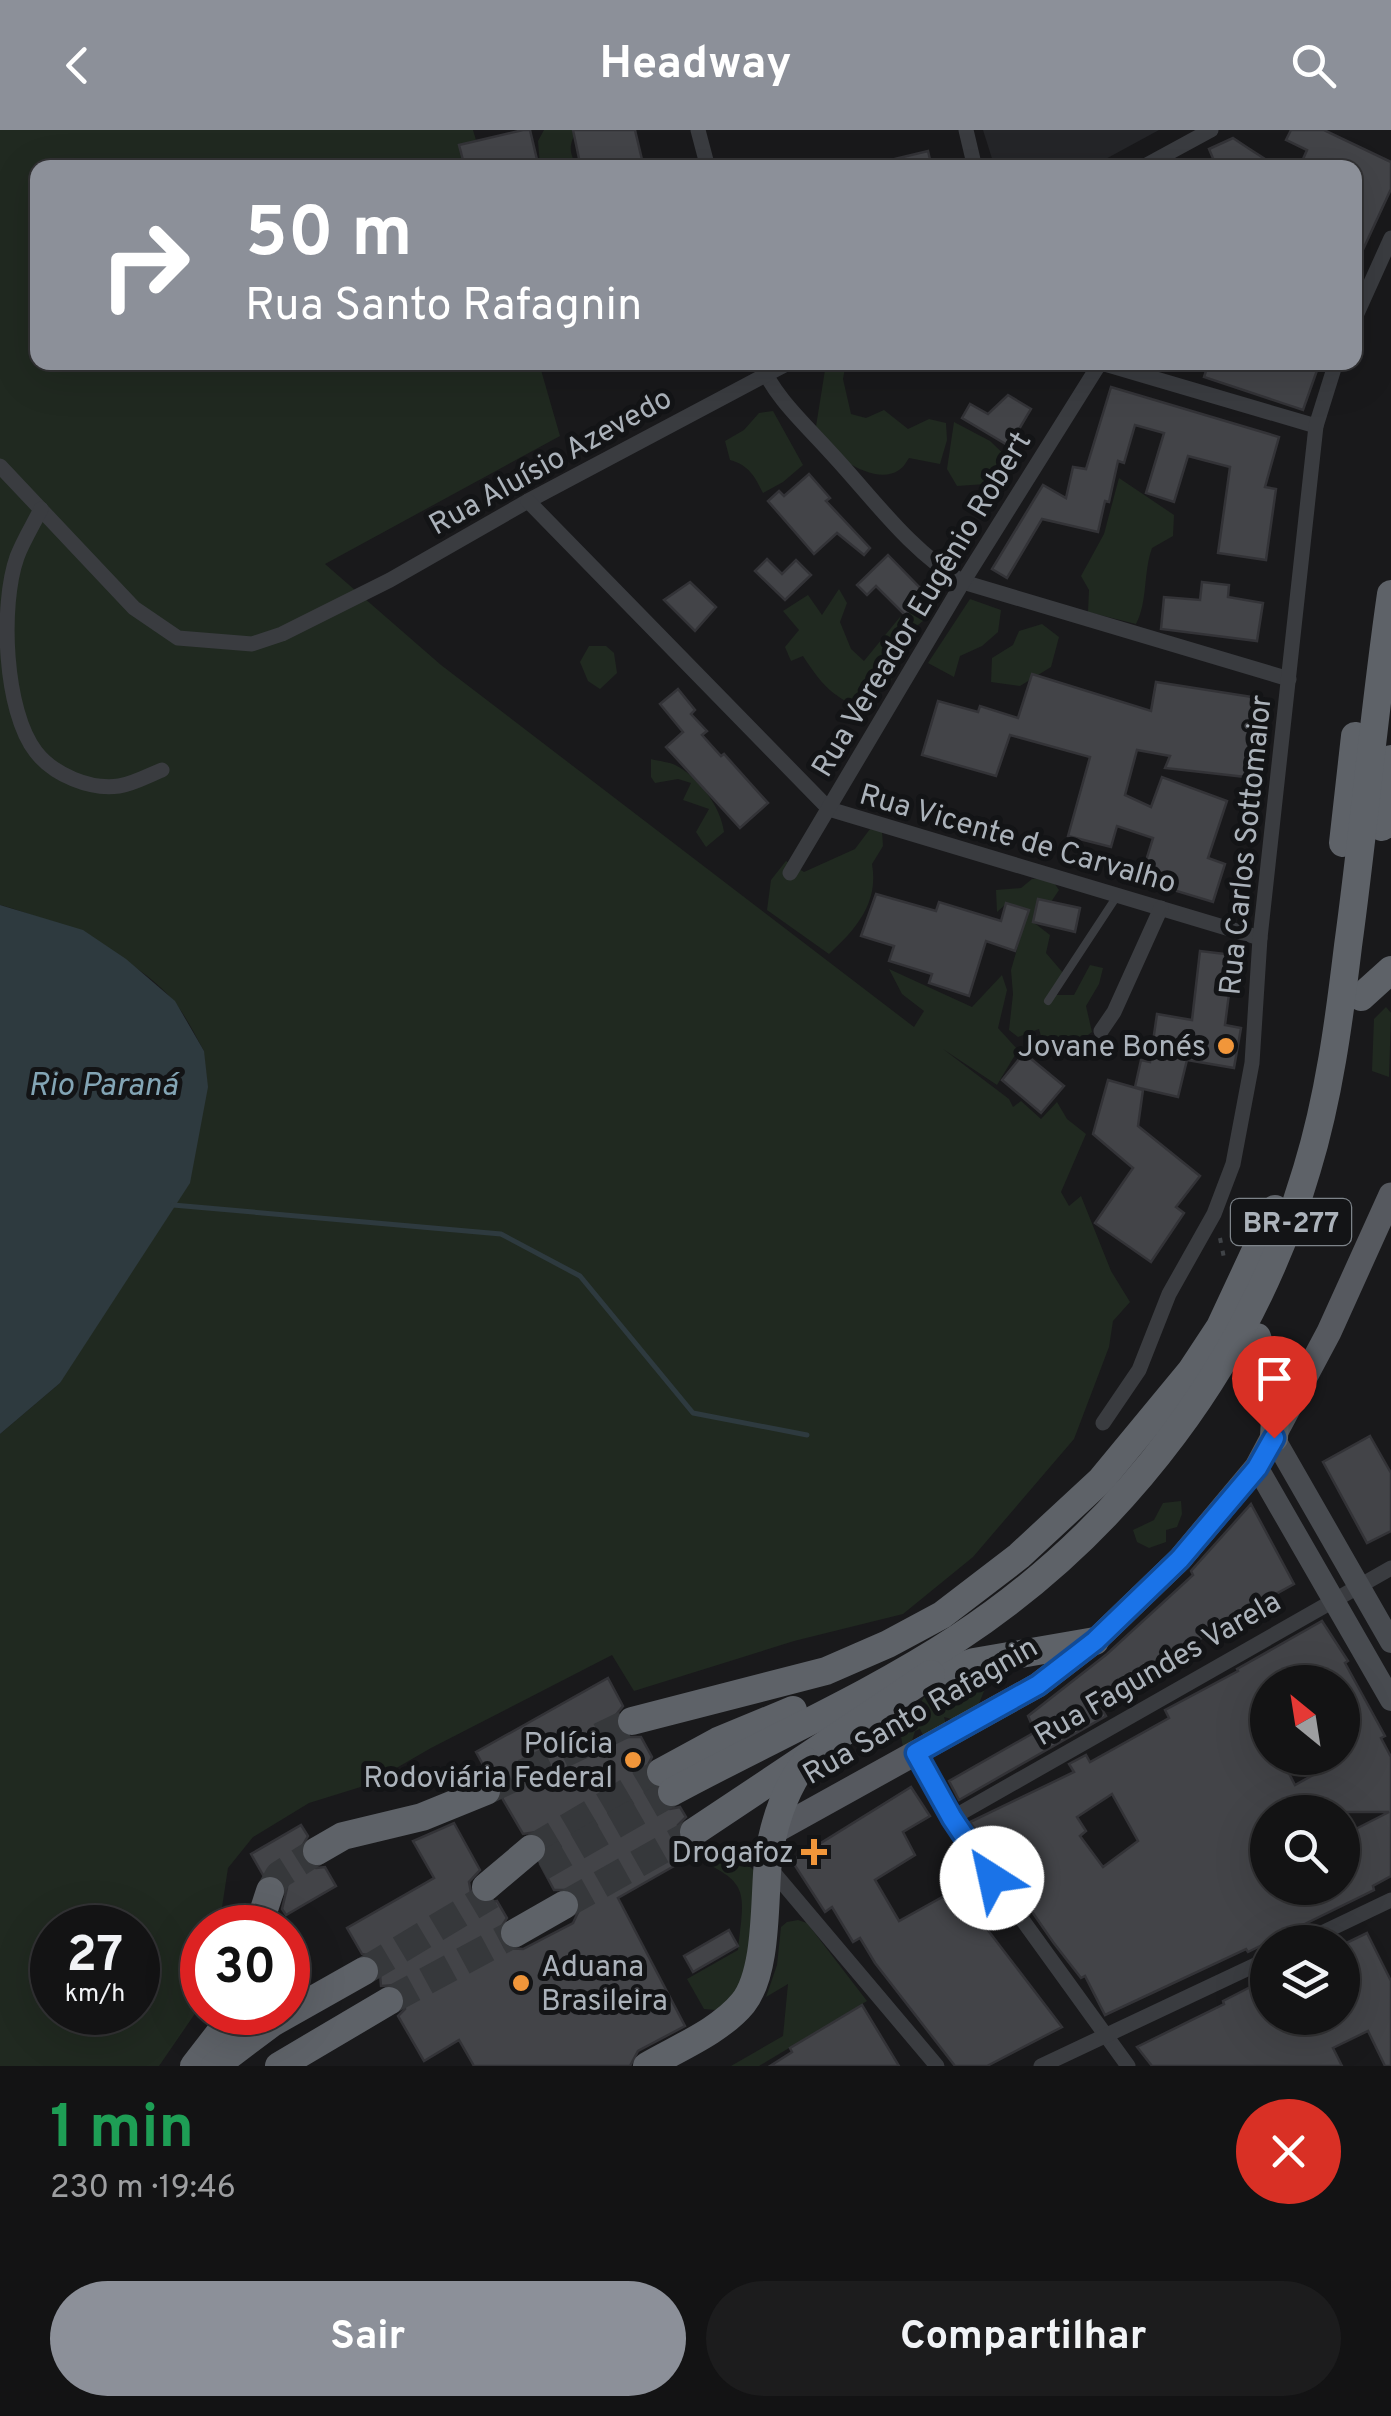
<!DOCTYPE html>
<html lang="pt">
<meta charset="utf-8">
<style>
body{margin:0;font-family:Overpass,sans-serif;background:#1c1c1d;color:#f1f3f6;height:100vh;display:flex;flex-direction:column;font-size:38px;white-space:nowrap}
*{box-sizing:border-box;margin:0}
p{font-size:32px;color:#9d9ea0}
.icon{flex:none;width:55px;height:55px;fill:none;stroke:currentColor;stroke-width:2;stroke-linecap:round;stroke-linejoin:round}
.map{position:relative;height:1936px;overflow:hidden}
.side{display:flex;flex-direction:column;background:#131314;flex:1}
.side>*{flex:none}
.banner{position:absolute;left:30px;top:30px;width:1332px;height:210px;border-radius:20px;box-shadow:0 10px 40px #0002,0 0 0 2px #323234;background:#8c9099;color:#fff;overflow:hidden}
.needle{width:65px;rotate:330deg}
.tools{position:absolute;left:1250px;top:1535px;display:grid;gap:20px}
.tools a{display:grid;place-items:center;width:110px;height:110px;border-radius:50%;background:#131314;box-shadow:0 10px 40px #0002,0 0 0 2px #323234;font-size:50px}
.speed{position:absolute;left:30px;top:1775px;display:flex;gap:20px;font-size:50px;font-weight:700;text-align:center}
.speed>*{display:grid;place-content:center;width:130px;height:130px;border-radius:50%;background:#131314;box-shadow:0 10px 40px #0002,0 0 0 2px #323234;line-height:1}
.speed small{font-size:25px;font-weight:400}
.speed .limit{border:15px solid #d22;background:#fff;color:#111}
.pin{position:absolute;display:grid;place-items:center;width:85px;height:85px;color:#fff;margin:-102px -42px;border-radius:50% 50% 50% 0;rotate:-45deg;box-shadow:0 0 10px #0007}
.pin .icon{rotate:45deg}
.me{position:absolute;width:110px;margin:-55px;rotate:325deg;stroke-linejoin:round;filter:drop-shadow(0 0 8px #0008)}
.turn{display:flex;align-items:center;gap:35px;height:210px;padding:0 50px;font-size:45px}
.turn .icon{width:130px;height:130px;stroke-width:2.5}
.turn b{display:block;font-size:70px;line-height:85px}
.round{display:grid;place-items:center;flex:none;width:105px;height:105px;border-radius:52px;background:#1c1c1d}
.headline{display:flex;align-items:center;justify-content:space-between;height:170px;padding:0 50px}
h1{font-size:60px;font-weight:700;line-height:75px;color:#1e9e55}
.primary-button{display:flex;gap:20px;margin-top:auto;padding:20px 50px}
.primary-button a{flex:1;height:115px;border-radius:60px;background:#8c9099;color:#fff;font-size:40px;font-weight:700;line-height:115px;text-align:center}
.primary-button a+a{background:#1c1c1d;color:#f1f3f6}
header{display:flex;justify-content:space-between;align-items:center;height:130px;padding:0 50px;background:#8c9099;color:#fff;font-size:45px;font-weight:700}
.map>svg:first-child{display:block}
.built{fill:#242528}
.green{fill:#202920;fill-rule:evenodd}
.water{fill:#2e3a3f}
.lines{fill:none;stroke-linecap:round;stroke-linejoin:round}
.stream{stroke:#2e3a3f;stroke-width:5}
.building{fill:#434448;stroke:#333337;stroke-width:2.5;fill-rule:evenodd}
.trunk-tunnel{stroke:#36383b;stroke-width:28;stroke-dasharray:28 14;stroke-linecap:butt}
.path{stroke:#404347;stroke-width:4;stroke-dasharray:5 8;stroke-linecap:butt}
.service{stroke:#3a3c40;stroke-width:8}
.minor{stroke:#3a3c40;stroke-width:15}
.secondary{stroke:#484b50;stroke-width:22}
.primary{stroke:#56595f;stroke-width:25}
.trunk{stroke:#5e6268;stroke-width:28}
.route-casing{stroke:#114b97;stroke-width:25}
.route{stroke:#1a73e8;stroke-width:18}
.poi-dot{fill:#f1963a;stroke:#131416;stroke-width:4}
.labels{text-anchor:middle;stroke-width:10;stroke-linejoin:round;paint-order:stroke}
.shield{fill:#131416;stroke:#7d8389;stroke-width:2.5}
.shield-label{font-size:28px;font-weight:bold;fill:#abb2ba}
.street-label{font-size:30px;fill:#abb2ba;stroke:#131416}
.poi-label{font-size:30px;fill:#abb2ba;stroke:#131416;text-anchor:end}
.water-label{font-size:32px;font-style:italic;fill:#83a5b5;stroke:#131416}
</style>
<header><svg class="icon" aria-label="back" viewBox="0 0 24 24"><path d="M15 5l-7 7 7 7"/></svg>Headway<svg class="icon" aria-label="search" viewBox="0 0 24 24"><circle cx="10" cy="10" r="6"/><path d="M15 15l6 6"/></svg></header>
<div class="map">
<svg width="1391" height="1936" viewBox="0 0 1391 1936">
<rect width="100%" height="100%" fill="#19191b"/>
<path class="built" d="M 983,0 L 1159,0 L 1091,37 L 995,38 Z"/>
<g class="green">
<path d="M 0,0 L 473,0 L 484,37 L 38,38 L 38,232 L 539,233 L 560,306 L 325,434 L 441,535 L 914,897 L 924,881 L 902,864 L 889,839 L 972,877 L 1002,845 L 1007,860 L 998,898 L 1018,920 L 997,955 L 943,919 L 1009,969 L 1013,977 L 1021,971 L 1041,989 L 1057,972 L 1067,989 L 1086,1004 L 1061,1062 L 1069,1076 L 1081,1066 L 1111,1141 L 1130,1172 L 1113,1191 L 1109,1217 L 1074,1309 L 973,1427 L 903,1484 L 794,1511 L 634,1561 L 612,1525 L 431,1618 L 367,1655 L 309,1673 L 253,1707 L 228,1738 L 219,1797 L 202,1798 L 202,1859 L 194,1885 L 159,1936 L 0,1936 L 0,1304 L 60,1253 L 204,921 C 195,905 187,888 176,874 C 144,831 51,788 0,775 ZM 52,1798 L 138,1798 L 138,1882 L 52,1882 Z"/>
<path d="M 544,0 L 578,0 C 568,14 569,22 577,37 L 540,37 L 538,11 Z"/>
<path d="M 846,232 L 843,249 L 851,284 L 866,288 L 884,280 L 908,299 L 929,289 L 946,293 L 947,310 L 940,334 L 909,328 C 906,332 904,337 899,340 C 875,357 833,324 814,309 L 826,234 Z"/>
<path d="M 773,281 L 803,335 L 783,352 L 763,363 C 755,347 749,335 730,330 L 725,311 L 744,300 L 759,283 Z"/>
<path d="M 954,292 L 990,311 L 1013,333 L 1000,353 L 957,356 L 947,339 Z"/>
<path d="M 1119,348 L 1174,385 L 1173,406 L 1152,418 C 1143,443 1148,471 1136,494 L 1088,482 L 1089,460 L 1081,446 L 1104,404 Z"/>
<path d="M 839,459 L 847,473 L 840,492 L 851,519 L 864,531 L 900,487 L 926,473 L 923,491 L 901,508 C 902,542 888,562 860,578 C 830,565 821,553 803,526 L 791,531 L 785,517 L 799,500 L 783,481 L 808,465 L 822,485 Z"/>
<path d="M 970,469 L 1001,480 L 998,502 L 982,516 L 960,526 L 954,547 L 928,533 Z"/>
<path d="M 1042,494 L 1059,507 L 1051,537 L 1020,556 L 991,552 L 992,528 L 1013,515 L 1019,501 Z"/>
<path d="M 589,516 L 606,516 L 614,523 L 617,543 L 600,559 L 588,551 L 580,532 Z"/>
<path d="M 651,629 C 658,631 669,632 675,635 C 698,646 721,677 724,702 L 706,717 L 696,702 L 709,679 L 683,670 L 691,653 L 678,649 L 655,653 L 651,647 Z"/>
<path d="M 870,699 L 882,701 L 883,716 L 872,734 C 879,773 856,799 829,824 L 767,780 L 771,750 L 786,731 L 804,742 L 855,719 Z"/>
<path d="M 1050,747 L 1059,760 L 1051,772 L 1038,770 L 1033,792 L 1050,805 L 1046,823 L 1064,844 L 1056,865 L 1074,865 L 1090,835 L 1103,838 L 1099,854 L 1086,876 L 1092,902 L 1058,927 L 1045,921 L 1039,899 L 1018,907 L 1009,900 L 1013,864 L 1011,840 L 1028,781 L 1007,773 L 997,782 L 996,760 L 1021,758 L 1032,749 Z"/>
<path d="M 1386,877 L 1391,883 L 1389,947 L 1372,941 L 1374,889 Z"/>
<path d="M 1181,1371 L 1182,1384 L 1177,1397 L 1166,1400 L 1166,1412 L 1149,1418 L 1137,1412 L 1133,1400 L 1154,1390 L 1163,1373 Z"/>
<path d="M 980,1545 L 988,1551 L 978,1576 L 955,1590 L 944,1587 L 946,1594 L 923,1605 L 920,1599 L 915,1601 L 912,1611 L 903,1618 L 901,1606 L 906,1602 L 901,1596 L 895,1603 L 886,1600 L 884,1591 L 904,1581 L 911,1589 L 920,1586 L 918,1576 L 925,1566 L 936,1567 L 957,1561 L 957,1555 L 965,1549 Z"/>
<path d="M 709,1717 L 742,1730 L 756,1742 L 761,1783 L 737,1868 L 716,1880 L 704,1879 L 687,1849 L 738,1820 C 745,1760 750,1752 692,1727 Z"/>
<path d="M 798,1790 L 807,1793 L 867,1871 L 759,1936 L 731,1936 L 783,1906 L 788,1854 L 766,1867 L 777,1835 L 781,1797 L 787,1792 Z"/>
</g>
<path class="water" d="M 0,775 L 83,800 L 126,829 L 175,871 L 204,921 L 208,957 L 190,1053 L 60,1253 L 0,1304 Z"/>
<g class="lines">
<path class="stream" d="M 173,1075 L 501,1104 L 580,1146 L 693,1283 L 807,1305"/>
</g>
<g class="building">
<path d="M 523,0 L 530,0 L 539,38 L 465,38 L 459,15 Z"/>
<path d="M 573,0 L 635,0 L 644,38 L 581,38 Z"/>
<path d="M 1291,0 L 1324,0 L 1391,32 L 1391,59 L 1355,137 L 1355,38 L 1299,38 L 1307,20 L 1286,10 Z"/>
<path d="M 1233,8 L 1248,18 L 1279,38 L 1217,38 L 1209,19 Z"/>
<path d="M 928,21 L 932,38 L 882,38 L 882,32 Z"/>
<path d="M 1209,232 L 1320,232 L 1303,280 L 1204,247 Z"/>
<path d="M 1111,257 L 1279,307 L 1265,357 L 1276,359 L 1266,430 L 1218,423 L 1230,337 L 1188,326 L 1174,372 L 1146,363 L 1164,303 L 1135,295 L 1124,333 L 1118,331 L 1109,372 L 1105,371 L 1098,402 L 1042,389 L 1007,448 L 992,439 L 1043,355 L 1066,368 L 1073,337 L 1086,339 Z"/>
<path d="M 1008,265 L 1031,279 L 1009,316 L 962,288 L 970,274 L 988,284 Z"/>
<path d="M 809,344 L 830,368 L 826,371 L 870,418 L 864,425 L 837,403 L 814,424 L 768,371 L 779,361 L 784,366 Z"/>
<path d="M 888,425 L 926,464 L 905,485 L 876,456 L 867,465 L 857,455 Z"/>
<path d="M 767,429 L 782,444 L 796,430 L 811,445 L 785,470 L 755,441 Z"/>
<path d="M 690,452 L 716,477 L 695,501 L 664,470 Z"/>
<path d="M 1202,452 L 1229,455 L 1228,467 L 1263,473 L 1257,511 L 1161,499 L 1164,467 L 1200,470 Z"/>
<path d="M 1032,544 L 1151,581 L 1156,552 L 1265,569 L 1255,648 L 1165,638 L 1170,626 L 1137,620 L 1125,665 L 1151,677 L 1162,647 L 1227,671 L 1208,728 L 1225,734 L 1213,772 L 1140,750 L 1153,708 L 1117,696 L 1111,717 L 1068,706 L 1090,627 L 1010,605 L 996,646 L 922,625 L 938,571 L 978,582 L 980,576 L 1018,588 Z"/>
<path d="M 678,559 L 695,580 L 691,584 L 707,601 L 702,605 L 721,626 L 724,624 L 768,673 L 740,698 L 666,617 L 683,602 L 660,574 Z"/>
<path d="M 876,764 L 936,781 L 939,772 L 1001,791 L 1006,773 L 1029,780 L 1015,821 L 986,811 L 969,866 L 929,853 L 932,844 L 889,831 L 894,816 L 861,806 Z"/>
<path d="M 1038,769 L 1080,778 L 1075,802 L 1033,792 Z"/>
<path d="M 1200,821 L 1234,825 L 1225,895 L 1241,898 L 1234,938 L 1187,930 L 1178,967 L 1135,957 L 1141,930 L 1150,932 L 1157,884 L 1192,890 Z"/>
<path d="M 1024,923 L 1064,956 L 1041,983 L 1002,950 Z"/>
<path d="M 1108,950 L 1143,960 L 1138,996 L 1200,1046 L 1176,1077 L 1184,1083 L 1151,1132 L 1095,1093 L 1133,1038 L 1093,1004 Z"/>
<path d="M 1370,1306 L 1391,1343 L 1391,1401 L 1367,1413 L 1323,1332 Z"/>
<path d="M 1251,1374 L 1294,1454 L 1265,1470 L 1266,1472 L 1095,1568 L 1106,1586 L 959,1670 L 949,1651 L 1035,1602 L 1028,1586 L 1107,1524 L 1193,1445 L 1191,1441 Z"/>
<path d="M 1322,1491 L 1348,1531 L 1345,1533 L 1385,1606 L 1381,1608 L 1391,1627 L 1391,1746 L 1373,1756 L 1374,1760 L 1248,1822 L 1246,1819 L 1105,1885 L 1085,1846 L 1081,1848 L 1053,1812 L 970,1692 L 1074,1642 L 1069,1634 L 1086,1625 L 1090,1632 L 1169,1588 L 1165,1580 L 1238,1541 L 1237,1539 ZM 1268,1552 L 1342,1552 L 1342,1628 L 1329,1628 L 1333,1634 L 1295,1655 L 1281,1628 L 1268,1628 ZM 1112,1664 L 1138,1711 L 1103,1737 L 1080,1706 L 1086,1701 L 1077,1687 ZM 1268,1682 L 1389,1682 L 1342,1706 L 1342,1758 L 1268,1758 Z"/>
<path d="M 608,1548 L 623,1576 L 616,1585 L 615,1596 L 626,1607 L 641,1607 L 652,1627 L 644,1643 L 646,1651 L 655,1658 L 657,1671 L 670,1679 L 680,1677 L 686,1687 L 678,1695 L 679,1711 L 687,1718 L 704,1719 L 618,1768 L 685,1896 L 638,1921 L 630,1936 L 474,1936 L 459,1910 L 424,1931 L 398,1886 L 405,1879 L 404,1863 L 397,1855 L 381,1856 L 379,1832 L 372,1826 L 362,1824 L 347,1798 L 434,1748 L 413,1711 L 454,1693 L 480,1740 L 469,1752 L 472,1767 L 481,1774 L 497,1771 L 507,1788 L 498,1802 L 505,1818 L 523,1819 L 573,1793 L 581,1776 L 580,1767 L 572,1760 L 554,1760 L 540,1734 L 548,1724 L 545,1709 L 536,1702 L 523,1704 L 502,1668 L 502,1654 L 488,1644 L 476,1622 Z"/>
<path d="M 911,1657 L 930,1686 L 903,1702 L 915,1725 L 875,1750 L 899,1791 L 955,1760 L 972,1790 L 977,1786 L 1062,1897 L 987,1936 L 955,1936 L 875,1833 L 860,1808 L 853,1812 L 832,1777 L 825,1782 L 792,1731 Z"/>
<path d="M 301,1695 L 308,1706 L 300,1720 L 302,1731 L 316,1738 L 325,1737 L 336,1756 L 286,1785 L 282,1779 L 287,1758 L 284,1750 L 274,1744 L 263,1745 L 251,1724 Z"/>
<path d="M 729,1800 L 738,1816 L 693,1842 L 684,1826 Z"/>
<path d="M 1367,1803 L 1391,1851 L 1391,1936 L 1385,1936 L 1368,1901 L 1333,1918 L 1342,1936 L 1152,1936 L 1137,1917 L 1224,1874 L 1223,1871 L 1268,1848 L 1268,1888 L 1342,1888 L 1342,1815 Z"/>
<path d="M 862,1875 L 899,1936 L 770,1936 L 792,1922 L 790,1918 Z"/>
</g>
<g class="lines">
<g class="trunk-tunnel">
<path d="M 486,1661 L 632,1591"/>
<path d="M 531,1719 L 661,1642"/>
<path d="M 541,1737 L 672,1662"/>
<path d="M 270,1761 L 279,1745 L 317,1721"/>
<path d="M 564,1775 L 694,1702"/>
<path d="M 364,1841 L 491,1765"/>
<path d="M 389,1871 L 515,1803"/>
</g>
<path class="path" d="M 1220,1108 L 1225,1133"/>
<path class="service" d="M 1048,871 L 1117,766"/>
<g class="minor">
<path d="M 698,0 L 708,38"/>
<path d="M 966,0 L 975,38"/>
<path d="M 1141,38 L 1211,0"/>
<path d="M 1355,188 L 1391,108"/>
<path d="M 760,232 C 774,267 806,295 831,323 C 872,367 910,421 963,452 L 1289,549"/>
<path d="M 1098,232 L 1316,296"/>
<path d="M 0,336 L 134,478 L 178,508 L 252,514 L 282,504 L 390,450 L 528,371 L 790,232"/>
<path d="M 528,371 L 829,679 L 1260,808"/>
<path d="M 41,379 C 33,395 23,411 17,427 C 0,475 4,581 36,622 C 54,645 90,660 119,656 C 133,654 149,645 162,640"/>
<path d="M 790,743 L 963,452 L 1100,233"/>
<path d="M 1101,901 L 1114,882 L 1161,778"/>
<path d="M 1103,1293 L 1139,1240 L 1169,1164 L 1214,1084 L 1233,1034 L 1252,933 L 1260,808 L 1316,296 L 1336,232"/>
<path d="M 915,1623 L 969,1716 L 1128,1936"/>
<path d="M 952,1688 L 1391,1438"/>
<path d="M 769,1737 L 937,1936"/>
<path d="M 1303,1812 L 1391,1770"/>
<path d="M 1041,1936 L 1268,1829"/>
</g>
<g class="secondary">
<path d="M 1274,1308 L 1391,1512"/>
<path d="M 1257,1337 L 1391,1570"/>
</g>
<path class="primary" d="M 773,1702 L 1038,1555 L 1095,1511 L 1180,1429 L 1257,1337 L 1329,1202 L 1391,1065"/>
<g class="trunk">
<path d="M 1382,697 L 1391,629"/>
<path d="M 1343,713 L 1355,606"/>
<path d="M 1361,867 L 1391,840"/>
<path d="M 1257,1207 L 1276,1268 L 1274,1308"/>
<path d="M 920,1551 L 974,1532 L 1095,1511"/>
<path d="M 632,1591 L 826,1541 L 888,1514 L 942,1485 L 1019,1426 L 1101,1350 L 1191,1241 L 1220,1197 L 1275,1079"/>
<path d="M 661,1642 L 718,1611 L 793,1580"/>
<path d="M 672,1662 C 766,1611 868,1567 958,1508 C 1124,1399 1251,1230 1307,1039 C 1329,967 1339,891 1348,816 C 1364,699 1374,581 1391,464"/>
<path d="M 694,1702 L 931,1544"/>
<path d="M 317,1721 L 343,1706 L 422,1687 L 486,1661"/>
<path d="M 486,1757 L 531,1719"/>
<path d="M 258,1798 L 270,1761"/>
<path d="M 515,1803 L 564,1775"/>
<path d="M 194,1936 L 225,1896 L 229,1882"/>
<path d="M 215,1936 L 272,1893 L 364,1841"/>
<path d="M 279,1936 L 389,1871"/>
<path d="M 647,1936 C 678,1918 720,1901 743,1873 C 768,1842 764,1769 768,1731 C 773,1695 784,1660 806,1631"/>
</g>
</g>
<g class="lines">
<g class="route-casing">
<path id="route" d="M 992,1748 L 952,1688 L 916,1623 L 1038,1555 L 1095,1511 L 1180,1429 L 1257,1338 L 1274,1308"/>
</g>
<use href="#route" class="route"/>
</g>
<g class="poi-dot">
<circle cx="1226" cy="916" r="10"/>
<circle cx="633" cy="1630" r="10"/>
<path d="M809 1707h10v10h10v10h-10v10h-10v-10h-10v-10h10z"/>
<circle cx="521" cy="1853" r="10"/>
</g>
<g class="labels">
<rect class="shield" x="1231" y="1069" width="120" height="46" rx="8"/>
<g class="shield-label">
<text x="1291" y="1102">BR-277</text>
</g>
<g class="street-label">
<text transform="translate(550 331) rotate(-29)" y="10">Rua Aluísio Azevedo</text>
<text transform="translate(921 474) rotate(-59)" y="10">Rua Vereador Eugênio Robert</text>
<text transform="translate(1018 708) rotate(16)" y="10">Rua Vicente de Carvalho</text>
<text transform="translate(1245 715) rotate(-84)" y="10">Rua Carlos Sottomaior</text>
<text transform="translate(1157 1538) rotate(-30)" y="10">Rua Fagundes Varela</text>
<text transform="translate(920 1580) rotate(-30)" y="10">Rua Santo Rafagnin</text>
</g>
<g class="poi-label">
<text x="1206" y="926">Jovane Bonés</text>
<text x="613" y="1623">Polícia<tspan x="613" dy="34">Rodoviária Federal</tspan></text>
<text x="794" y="1732">Drogafoz</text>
<text x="541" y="1846" text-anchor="start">Aduana<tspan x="541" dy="34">Brasileira</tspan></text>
</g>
<g class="water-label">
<text x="103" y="965">Rio Paraná</text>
</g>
</g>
</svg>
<div class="tools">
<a><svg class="needle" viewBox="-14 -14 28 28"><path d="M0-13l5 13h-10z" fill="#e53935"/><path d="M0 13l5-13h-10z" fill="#9d9ea0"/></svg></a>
<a><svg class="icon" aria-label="search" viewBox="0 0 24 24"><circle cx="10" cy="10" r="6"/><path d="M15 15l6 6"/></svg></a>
<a><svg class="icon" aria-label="layers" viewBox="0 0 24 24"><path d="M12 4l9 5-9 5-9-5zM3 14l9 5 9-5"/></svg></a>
</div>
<div class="speed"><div>27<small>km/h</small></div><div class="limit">30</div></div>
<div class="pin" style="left:1274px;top:1308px;background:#d93025"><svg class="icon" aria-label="arrive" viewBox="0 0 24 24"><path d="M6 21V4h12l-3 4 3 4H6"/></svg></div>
<svg class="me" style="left:992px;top:1748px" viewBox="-20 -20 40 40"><circle r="19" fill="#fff"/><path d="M0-13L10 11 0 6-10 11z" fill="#1a73e8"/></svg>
<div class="banner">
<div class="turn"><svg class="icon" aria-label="right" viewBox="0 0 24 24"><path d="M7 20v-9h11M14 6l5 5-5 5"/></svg><div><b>50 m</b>Rua Santo Rafagnin</div></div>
</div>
</div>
<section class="side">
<div class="headline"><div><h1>1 min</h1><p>230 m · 19:46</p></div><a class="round" style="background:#d93025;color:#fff"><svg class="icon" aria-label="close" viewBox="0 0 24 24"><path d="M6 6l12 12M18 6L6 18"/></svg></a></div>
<div class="primary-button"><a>Sair</a><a>Compartilhar</a></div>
</section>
